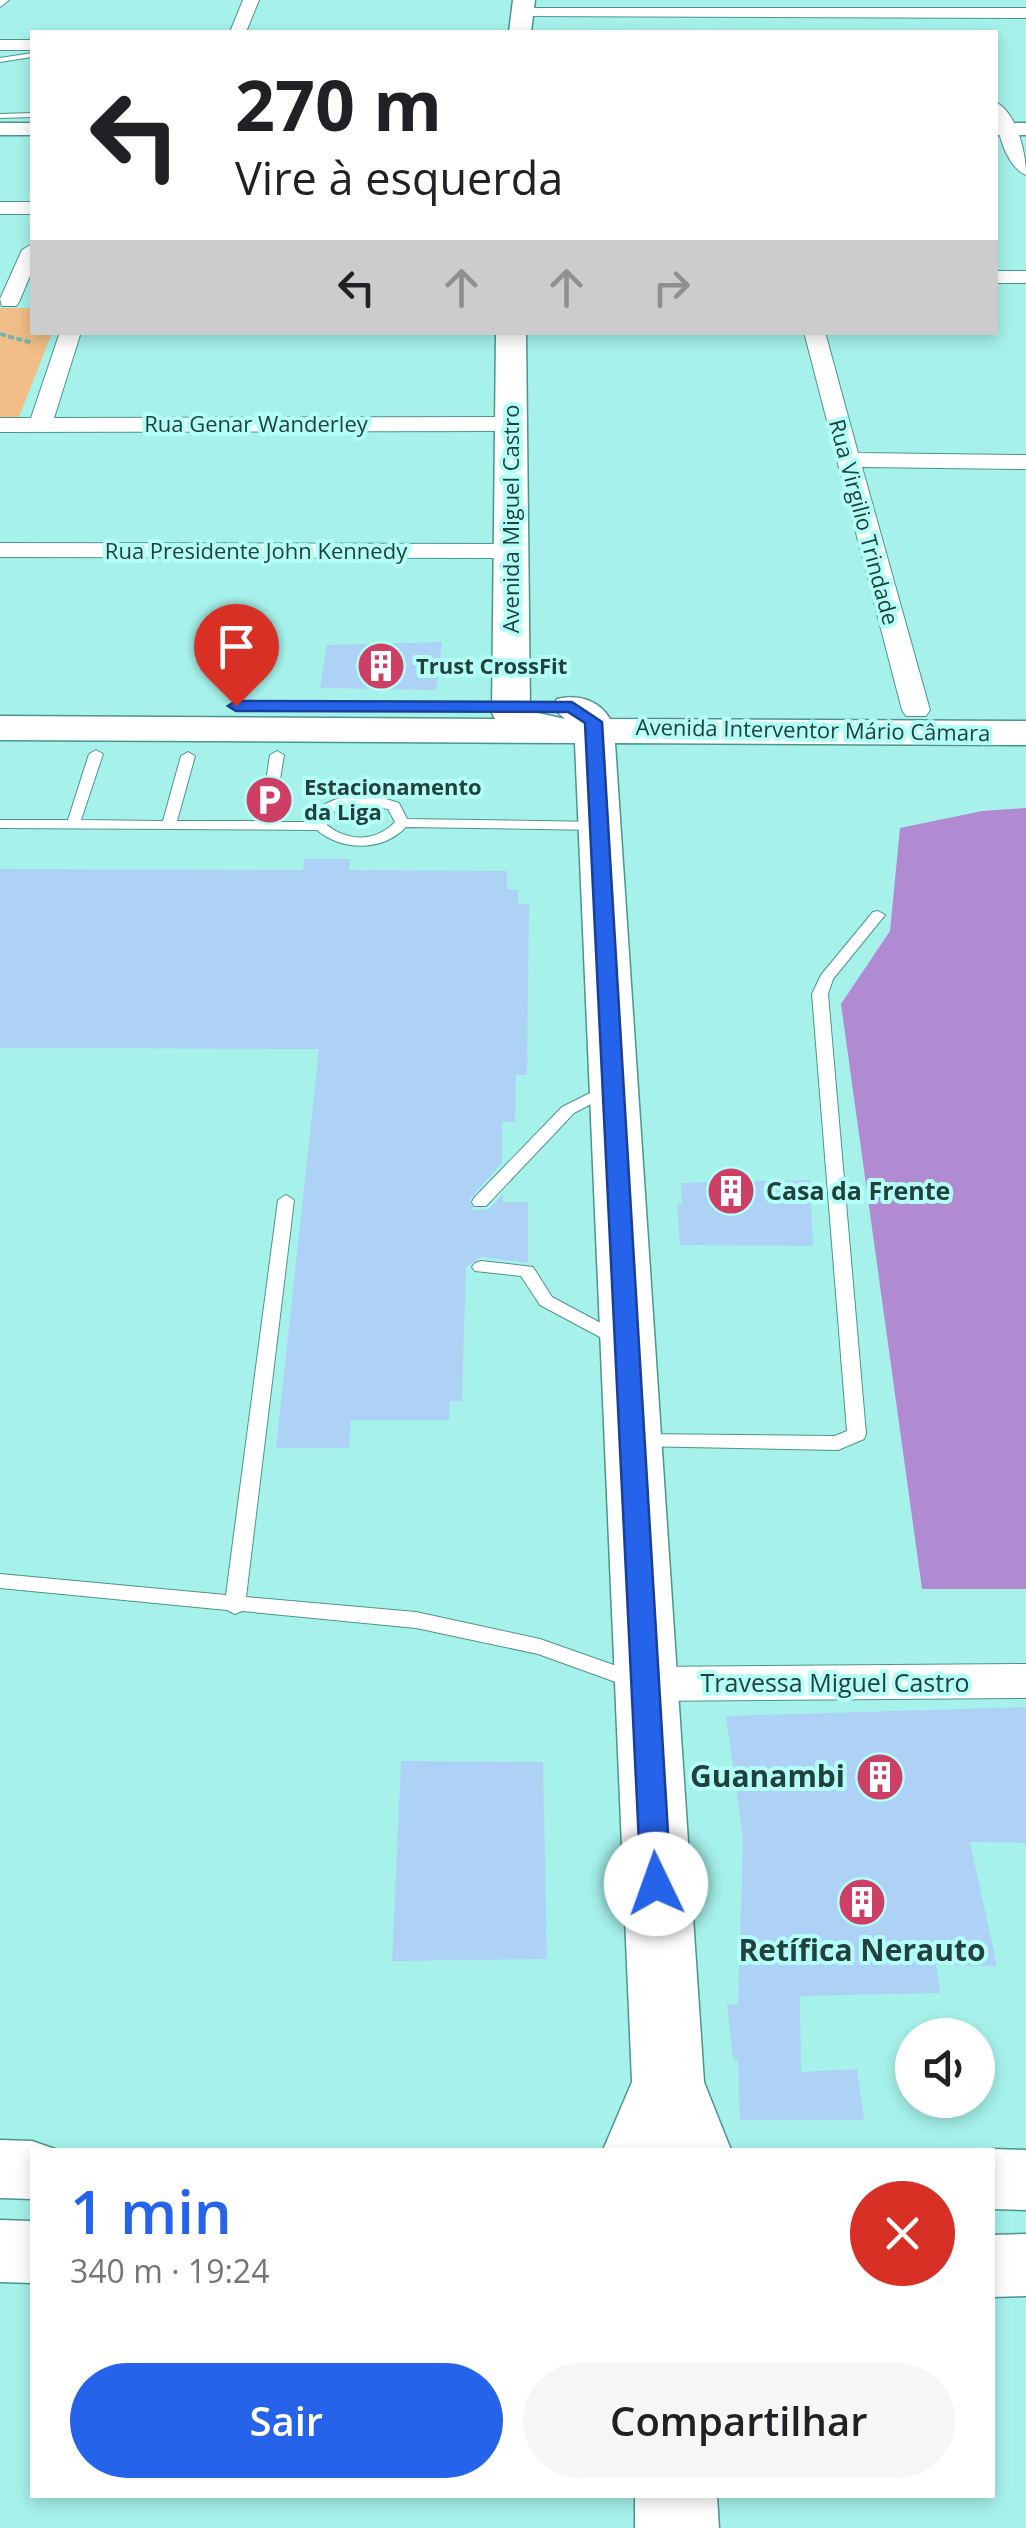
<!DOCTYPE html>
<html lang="pt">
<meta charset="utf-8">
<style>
body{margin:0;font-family:"Open Sans",sans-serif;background:#f6f6f6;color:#202124;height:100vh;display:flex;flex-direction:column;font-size:38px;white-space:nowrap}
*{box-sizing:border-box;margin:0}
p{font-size:32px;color:#757577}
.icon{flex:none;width:55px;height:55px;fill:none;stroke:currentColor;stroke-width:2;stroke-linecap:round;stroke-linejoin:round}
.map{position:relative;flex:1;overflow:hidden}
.side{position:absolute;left:30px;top:2148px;width:965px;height:350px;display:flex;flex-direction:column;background:#fff;border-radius:0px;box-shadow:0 5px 15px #0003}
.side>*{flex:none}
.guide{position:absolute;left:30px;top:30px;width:968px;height:305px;border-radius:0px;box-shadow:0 5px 15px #0003;background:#fff;color:#202124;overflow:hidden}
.buttons{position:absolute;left:895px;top:2018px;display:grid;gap:20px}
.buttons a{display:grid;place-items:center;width:100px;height:100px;border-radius:50%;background:#fff;box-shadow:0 5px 15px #0003;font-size:50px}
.pin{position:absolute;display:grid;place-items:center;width:85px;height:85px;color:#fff;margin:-102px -42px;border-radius:50% 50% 50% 0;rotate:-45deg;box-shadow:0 0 10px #0007}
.pin .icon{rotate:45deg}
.me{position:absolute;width:110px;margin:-55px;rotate:357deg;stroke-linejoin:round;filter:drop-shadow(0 0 8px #0008)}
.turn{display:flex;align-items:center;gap:35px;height:210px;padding:0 40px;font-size:45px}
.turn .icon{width:130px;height:130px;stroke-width:2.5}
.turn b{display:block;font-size:70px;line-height:85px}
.lanes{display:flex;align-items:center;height:95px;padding:0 40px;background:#0003;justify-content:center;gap:50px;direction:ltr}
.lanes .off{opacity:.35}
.round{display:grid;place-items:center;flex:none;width:105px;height:105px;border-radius:52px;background:#f6f6f6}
.head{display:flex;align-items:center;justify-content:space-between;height:170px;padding:0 40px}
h1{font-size:60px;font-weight:600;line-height:75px;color:#2563eb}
.primary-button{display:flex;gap:20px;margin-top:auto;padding:20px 40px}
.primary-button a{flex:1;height:115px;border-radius:60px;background:#2563eb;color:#fff;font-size:40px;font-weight:600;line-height:115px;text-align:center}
.primary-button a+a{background:#f6f6f6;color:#202124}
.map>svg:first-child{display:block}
.green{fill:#f0be86}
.water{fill:#b18bd1}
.building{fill:#add2f6}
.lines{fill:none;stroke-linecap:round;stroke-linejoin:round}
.service-casing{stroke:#4a958f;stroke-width:2}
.minor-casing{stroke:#4a958f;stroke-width:2}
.tertiary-casing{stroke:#4a958f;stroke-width:3}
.secondary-casing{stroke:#4a958f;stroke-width:3}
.path{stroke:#78b4af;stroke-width:4;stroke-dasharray:6 2.5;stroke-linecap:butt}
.service{fill:#fff;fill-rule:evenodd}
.minor{fill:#fff;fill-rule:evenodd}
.tertiary{fill:#fff;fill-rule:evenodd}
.secondary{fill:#fff;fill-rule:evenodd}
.route{fill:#2563eb;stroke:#184099;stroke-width:2.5}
.labels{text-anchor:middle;stroke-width:8;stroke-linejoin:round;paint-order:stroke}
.far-street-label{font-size:22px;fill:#22413e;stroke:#b3fff8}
.far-poi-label{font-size:22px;font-weight:bold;fill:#22413e;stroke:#b3fff8;text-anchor:start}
.poi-label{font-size:25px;font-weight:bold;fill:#22413e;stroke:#b3fff8;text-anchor:start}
.street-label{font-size:25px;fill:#22413e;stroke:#b3fff8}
.near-poi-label{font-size:30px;font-weight:bold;fill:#22413e;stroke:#b3fff8;text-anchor:end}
</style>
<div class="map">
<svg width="1026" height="2528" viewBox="0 0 1026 2528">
<rect width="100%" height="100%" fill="#a6f2eb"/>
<path class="green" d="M 0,308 L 32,308 L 32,332 L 52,333 L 17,422 L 0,422 Z"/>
<path class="water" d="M 1026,808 L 1026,1589 L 922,1589 L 841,1004 L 890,931 L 900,828 L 982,811 Z"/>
<g class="building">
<path d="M 442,642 L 436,690 L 320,688 L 327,645 Z"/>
<path d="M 304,859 L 351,859 L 349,870 L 507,871 L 507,889 L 518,890 L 518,904 L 529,904 L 527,1075 L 516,1075 L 515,1122 L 502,1122 L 502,1163 L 469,1200 L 474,1210 L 489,1209 L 503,1194 L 503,1202 L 528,1202 L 528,1263 L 481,1257 L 466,1267 L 462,1401 L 450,1401 L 449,1420 L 351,1420 L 349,1448 L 276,1448 L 319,1049 L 0,1048 L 0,869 L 303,870 Z"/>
<path d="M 810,1180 L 813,1246 L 680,1245 L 677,1205 L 682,1205 L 681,1183 Z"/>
<path d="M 1026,1707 L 1026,1843 L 970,1842 L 997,1966 L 936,1965 L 940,1993 L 800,1996 L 801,2072 L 857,2069 L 864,2120 L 740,2120 L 738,2059 L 733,2059 L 727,2004 L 738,2005 L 743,1837 L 726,1716 Z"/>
<path d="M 401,1761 L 543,1762 L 547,1959 L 392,1961 Z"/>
</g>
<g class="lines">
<g class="service-casing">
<g id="service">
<path d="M 32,53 L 32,57 L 0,62 L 0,58 Z"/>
<path d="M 32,113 L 32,117 L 0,118 L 0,114 Z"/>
<path d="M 96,750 L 103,754 L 81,820 L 163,821 L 181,756 L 188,752 L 195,756 L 177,821 L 260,821 L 270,755 L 277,751 L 284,755 L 273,822 L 314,822 L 315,811 C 339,791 371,793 399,803 L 407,819 L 599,822 L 606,826 L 599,830 L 406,827 C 382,852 342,851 317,830 L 0,828 L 0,820 L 68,820 L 89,754 ZM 357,804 L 388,809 L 395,822 C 376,842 348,842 327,825 L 329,813 Z"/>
<path d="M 878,911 L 885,915 L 833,979 L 828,994 L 866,1434 L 864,1439 L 838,1450 L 635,1446 L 633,1441 L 635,1436 L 642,1434 L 835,1436 L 847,1431 L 812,994 L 821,975 L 873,912 Z"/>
<path d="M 608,1084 L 616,1089 L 614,1092 L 574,1113 L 486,1206 L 474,1206 L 472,1202 L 474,1198 L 562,1107 Z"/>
<path d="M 286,1195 L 294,1200 L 246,1597 L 416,1612 L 540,1639 L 642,1675 L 645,1681 L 642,1687 L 635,1689 L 538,1654 L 416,1628 L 242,1611 L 235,1614 L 227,1610 L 0,1588 L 0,1574 L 226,1595 L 278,1200 Z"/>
<path d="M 481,1261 L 533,1267 L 552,1297 L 625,1336 L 628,1340 L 625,1344 L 613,1344 L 540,1305 L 521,1276 L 475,1271 L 472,1267 L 475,1263 Z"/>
</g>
</g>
<g class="minor-casing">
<g id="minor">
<path d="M 0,0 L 9,0 L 0,7 Z"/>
<path d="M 243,0 L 259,0 L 246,32 L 230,32 Z"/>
<path d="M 519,8 L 1026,8 L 1026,18 L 524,16 L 519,14 Z"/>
<rect x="0" y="40" width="32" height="10"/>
<path d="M 995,102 C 1017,112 1026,153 1026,175 C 1004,166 995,124 995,102 Z"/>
<rect x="0" y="202" width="32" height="12"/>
<path d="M 32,244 L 32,271 L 19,302 L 16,306 L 2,306 L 0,299 L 22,250 Z"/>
<rect x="995" y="271" width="31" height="12"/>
<path d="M 60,332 L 81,332 L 54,418 L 511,417 L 522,424 L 511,431 L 0,432 L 0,418 L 31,418 Z"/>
<path d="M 804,332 L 825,332 L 858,453 L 1026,455 L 1026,469 L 862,467 L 930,710 L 926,716 L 906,716 L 902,710 Z"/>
<path d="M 0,543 L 511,544 L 523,551 L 511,558 L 0,557 Z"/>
<path d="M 1026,1664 L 1026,1698 L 644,1701 L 628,1696 L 622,1684 L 628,1672 L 644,1667 Z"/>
</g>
</g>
<g class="tertiary-casing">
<g id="tertiary">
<rect x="0" y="123" width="32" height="12"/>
<rect x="995" y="123" width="31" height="12"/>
<path d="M 0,2140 L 32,2141 L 55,2149 L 32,2150 L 32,2199 L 0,2198 Z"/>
<path d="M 992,2149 L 1026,2150 L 1026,2210 L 992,2209 Z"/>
<path d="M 0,2220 L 32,2221 L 32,2283 L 0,2282 Z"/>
<path d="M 1026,2234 L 1026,2296 L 992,2297 L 992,2235 Z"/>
</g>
</g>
<g class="secondary-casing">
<g id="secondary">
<path d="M 513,0 L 535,0 L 531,32 L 509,32 Z"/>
<path d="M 496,332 L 526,332 L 530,709 L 534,712 L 565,719 L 552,707 L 557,699 C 578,694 599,700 610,719 L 1026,721 L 1026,745 L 615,743 L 704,2082 L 731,2150 L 603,2150 L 632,2082 L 575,743 L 0,740 L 0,716 L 495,719 L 492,713 Z"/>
<path d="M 635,2495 L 717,2495 L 719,2528 L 635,2528 Z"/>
</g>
</g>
<path class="path" d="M 0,334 L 33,343"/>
<use href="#service" class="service"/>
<use href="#minor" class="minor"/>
<use href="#tertiary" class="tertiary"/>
<use href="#secondary" class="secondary"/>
</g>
<path class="route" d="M 572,702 L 602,722 L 671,1884 L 666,1892 L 656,1896 L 646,1892 L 641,1884 L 585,723 L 568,712 L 236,711 L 228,706 L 236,701 Z"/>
<defs>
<g id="building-disc" transform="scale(2.5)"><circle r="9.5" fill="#ce3f66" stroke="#b3fff8"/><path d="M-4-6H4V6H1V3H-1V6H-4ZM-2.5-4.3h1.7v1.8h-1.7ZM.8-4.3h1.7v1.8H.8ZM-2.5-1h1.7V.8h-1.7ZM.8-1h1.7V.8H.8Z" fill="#fff"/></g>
<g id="parking-disc" transform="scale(2.5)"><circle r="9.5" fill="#ce3f66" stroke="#b3fff8"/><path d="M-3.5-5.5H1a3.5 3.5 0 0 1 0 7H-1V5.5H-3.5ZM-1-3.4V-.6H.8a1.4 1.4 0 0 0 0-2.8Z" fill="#fff"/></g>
</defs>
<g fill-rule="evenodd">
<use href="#building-disc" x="381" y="666"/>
<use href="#parking-disc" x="269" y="800"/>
<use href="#building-disc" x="731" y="1191"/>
<use href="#building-disc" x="880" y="1777"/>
<use href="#building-disc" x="862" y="1902"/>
</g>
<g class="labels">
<g class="far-street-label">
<text x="256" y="432">Rua Genar Wanderley</text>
<text transform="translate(511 519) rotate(-90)" y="8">Avenida Miguel Castro</text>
<text transform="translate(864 522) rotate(75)" y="8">Rua Virgilio Trindade</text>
<text x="256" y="559">Rua Presidente John Kennedy</text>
<text transform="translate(813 730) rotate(1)" y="8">Avenida Interventor Mário Câmara</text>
</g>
<g class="far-poi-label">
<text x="416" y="674">Trust CrossFit</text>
<text x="304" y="795">Estacionamento<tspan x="304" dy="25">da Liga</tspan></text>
</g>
<g class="poi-label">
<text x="766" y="1200">Casa da Frente</text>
</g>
<g class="street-label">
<text x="835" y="1692">Travessa Miguel Castro</text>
</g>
<g class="near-poi-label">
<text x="845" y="1787">Guanambi</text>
<text x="862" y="1961" text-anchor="middle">Retífica Nerauto</text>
</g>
</g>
</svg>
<div class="buttons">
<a><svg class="icon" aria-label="sound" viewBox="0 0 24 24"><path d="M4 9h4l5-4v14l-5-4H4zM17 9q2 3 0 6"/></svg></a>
</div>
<div class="pin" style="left:236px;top:706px;background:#d93025"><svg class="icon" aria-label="arrive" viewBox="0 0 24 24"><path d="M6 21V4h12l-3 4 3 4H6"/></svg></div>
<svg class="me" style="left:656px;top:1884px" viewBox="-20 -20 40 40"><circle r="19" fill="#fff"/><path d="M0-13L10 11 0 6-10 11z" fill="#2563eb"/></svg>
<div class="guide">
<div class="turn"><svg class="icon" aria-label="left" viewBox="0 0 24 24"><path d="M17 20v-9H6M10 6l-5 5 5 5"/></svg><div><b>270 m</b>Vire à esquerda</div></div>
<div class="lanes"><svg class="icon" aria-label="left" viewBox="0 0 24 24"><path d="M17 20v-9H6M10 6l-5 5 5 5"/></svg><svg class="icon off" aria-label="ahead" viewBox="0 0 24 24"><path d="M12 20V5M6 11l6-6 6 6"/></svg><svg class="icon off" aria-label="ahead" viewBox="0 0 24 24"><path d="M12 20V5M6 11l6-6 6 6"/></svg><svg class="icon off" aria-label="right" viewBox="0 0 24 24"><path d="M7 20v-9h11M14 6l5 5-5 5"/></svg></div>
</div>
<section class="side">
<div class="head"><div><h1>1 min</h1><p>340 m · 19:24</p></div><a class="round" style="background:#d93025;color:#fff"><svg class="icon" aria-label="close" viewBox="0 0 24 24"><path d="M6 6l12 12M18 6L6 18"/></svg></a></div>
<div class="primary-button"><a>Sair</a><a>Compartilhar</a></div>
</section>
</div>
